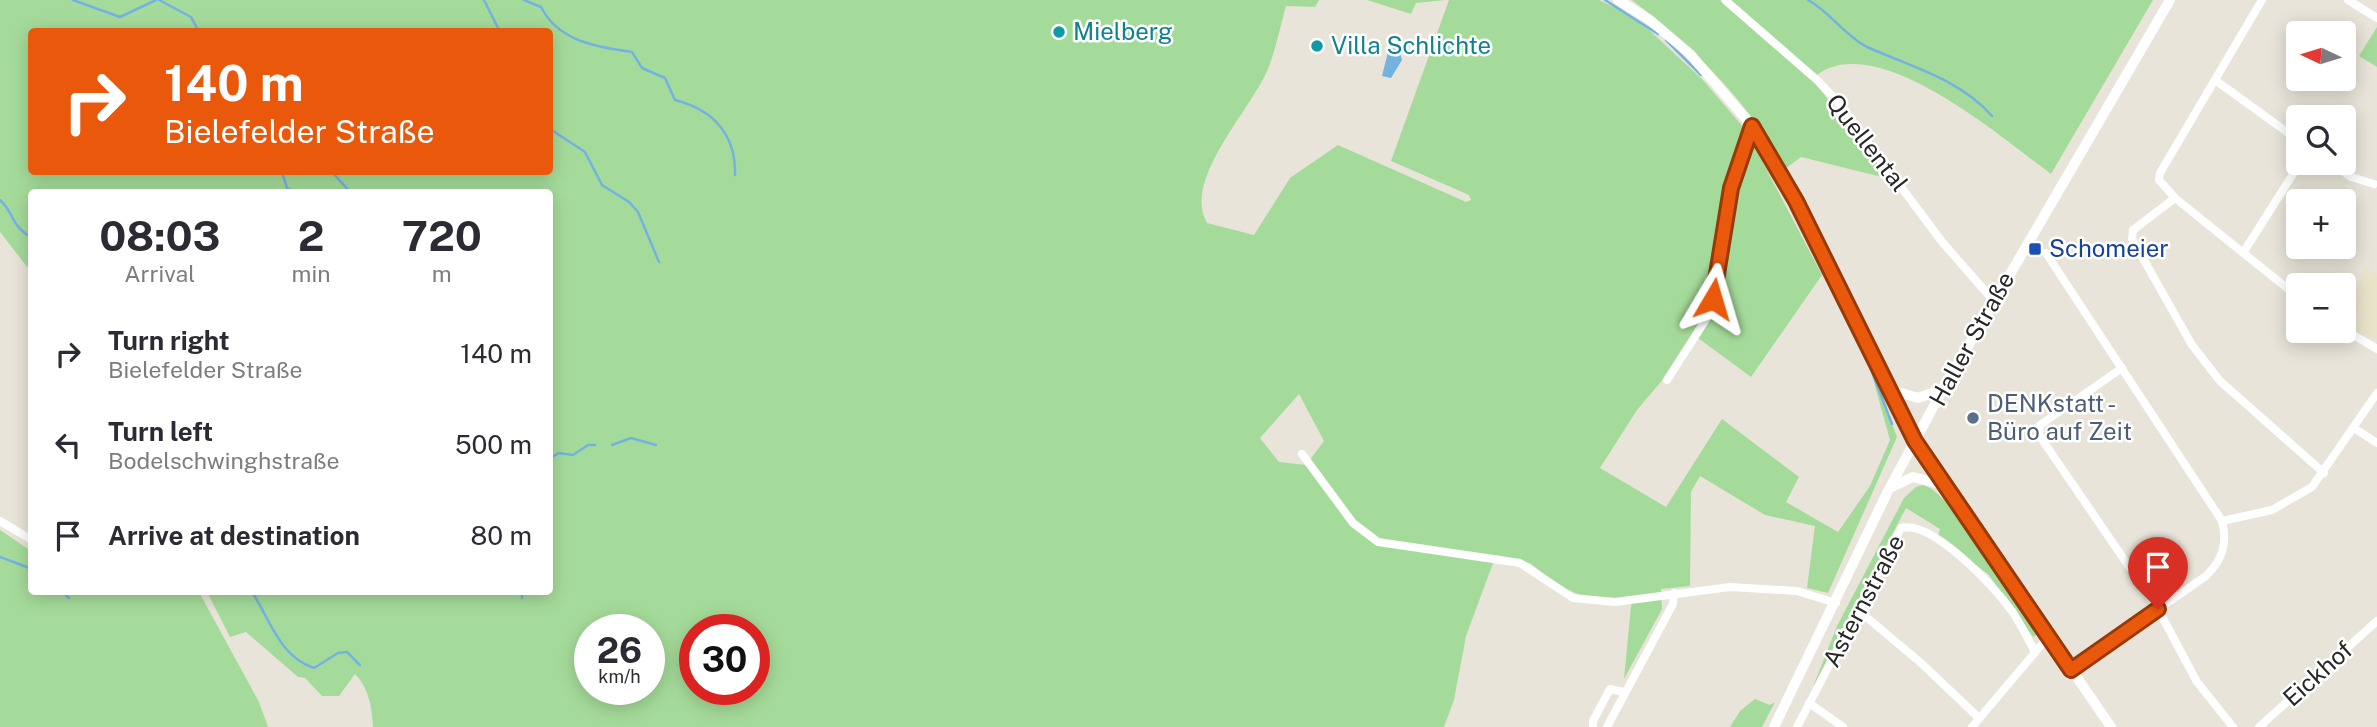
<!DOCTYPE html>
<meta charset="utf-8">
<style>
body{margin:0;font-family:"Public Sans",sans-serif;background:#f7f7f7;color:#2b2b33;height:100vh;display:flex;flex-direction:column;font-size:26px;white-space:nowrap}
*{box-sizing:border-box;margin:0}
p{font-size:23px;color:#7c7c81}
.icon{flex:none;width:38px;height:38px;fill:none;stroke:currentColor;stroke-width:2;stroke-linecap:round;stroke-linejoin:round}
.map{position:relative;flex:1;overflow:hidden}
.drawer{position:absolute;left:28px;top:189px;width:525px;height:406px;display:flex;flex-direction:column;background:#fff;border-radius:7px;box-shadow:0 4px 18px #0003}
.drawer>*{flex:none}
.hud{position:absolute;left:28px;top:28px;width:525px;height:147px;border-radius:7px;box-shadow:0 4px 18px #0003;background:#ea580c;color:#fff;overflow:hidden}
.needle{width:46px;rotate:274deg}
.buttons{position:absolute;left:2286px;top:21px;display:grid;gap:14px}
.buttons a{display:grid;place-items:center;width:70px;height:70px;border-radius:7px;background:#fff;box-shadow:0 4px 18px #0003;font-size:35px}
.speed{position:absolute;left:574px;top:614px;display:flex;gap:14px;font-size:35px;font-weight:700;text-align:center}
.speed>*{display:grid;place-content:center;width:91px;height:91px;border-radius:50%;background:#fff;box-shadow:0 4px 18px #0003;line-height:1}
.speed small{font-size:18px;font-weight:400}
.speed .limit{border:10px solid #d22;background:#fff;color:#111}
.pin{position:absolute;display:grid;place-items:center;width:60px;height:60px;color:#fff;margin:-72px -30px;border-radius:50% 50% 50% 0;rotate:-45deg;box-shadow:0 0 7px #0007}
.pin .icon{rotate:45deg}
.me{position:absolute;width:77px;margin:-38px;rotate:7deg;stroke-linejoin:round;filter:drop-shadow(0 0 5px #0008)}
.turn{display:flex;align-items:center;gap:24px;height:147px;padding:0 21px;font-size:32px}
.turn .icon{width:91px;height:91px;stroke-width:2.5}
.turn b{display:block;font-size:49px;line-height:60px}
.eta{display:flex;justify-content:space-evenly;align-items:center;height:119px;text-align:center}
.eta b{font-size:42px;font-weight:700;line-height:49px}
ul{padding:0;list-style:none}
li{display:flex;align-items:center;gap:21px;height:91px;padding:0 21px}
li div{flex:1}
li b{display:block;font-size:26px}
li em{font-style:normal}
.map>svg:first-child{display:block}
.education{fill:#e9e4c9}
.green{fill:#a5db9a;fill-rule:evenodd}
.water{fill:#74b2e2}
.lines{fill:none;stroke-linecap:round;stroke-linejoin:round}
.stream{stroke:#74b2e2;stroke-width:2.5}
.minor{stroke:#fff;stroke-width:8}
.secondary{stroke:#fff;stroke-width:10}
.route-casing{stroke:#983908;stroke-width:18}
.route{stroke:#ea580c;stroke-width:12}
.culture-dot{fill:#0f9aa8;stroke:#fff;stroke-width:2.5}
.transit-dot{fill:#1a4fb4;stroke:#fff;stroke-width:2.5}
.service-dot{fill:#5c6f8a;stroke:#fff;stroke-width:2.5}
.labels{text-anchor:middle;stroke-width:5;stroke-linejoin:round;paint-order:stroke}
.culture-label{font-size:24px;fill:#0d838f;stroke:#fff;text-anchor:start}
.street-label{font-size:24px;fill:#272727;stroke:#fff}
.transit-label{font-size:24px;fill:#164399;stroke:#fff;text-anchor:start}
.service-label{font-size:24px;fill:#4e5e75;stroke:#fff;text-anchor:start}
</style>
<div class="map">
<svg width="2377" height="727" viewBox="0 0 2377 727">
<rect width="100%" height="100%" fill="#e8e4d9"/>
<path class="education" d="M 2364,266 L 2377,274 L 2377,340 L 2354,329 L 2360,317 L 2351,311 Z"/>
<g class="green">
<path d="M 0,0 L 1319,0 L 1315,7 L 1286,6 C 1280,27 1276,49 1268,69 C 1251,110 1182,180 1207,223 L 1254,235 L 1290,178 L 1338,145 L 1466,202 L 1471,200 L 1469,195 L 1391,161 L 1449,0 L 1599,0 L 1624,12 L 1648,29 L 1702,79 L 1745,129 L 1822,275 L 1751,377 L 1698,338 L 1637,410 L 1600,468 L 1666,507 L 1722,419 L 1799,477 L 1786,502 L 1838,532 L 1870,486 L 1890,440 L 1870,368 L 1897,437 L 1828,593 L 1807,588 L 1815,526 L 1765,515 L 1700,476 L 1691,492 L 1690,586 L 1661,589 L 1662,609 L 1624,679 L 1632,596 L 1615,599 L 1583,596 L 1561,587 L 1530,563 L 1496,555 L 1466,636 L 1454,700 L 1444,727 L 373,727 C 372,708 369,688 355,674 L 339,696 L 322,696 L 305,678 L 298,677 L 246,632 L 230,637 L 207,592 L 550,592 L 550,192 L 32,192 L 31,272 L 0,232 ZM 32,32 L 550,32 L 550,172 L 32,172 ZM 1299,394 L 1324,441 L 1306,465 L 1279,462 L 1260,438 ZM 590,630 L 649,630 L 649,690 L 590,690 ZM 695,630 L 754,630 L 754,690 L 695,690 Z"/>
<path d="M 1367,0 L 1445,0 L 1416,3 L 1411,14 Z"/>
<path d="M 1632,0 L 2153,0 L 2051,174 C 2003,139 1871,23 1812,79 L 1890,179 L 1801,157 L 1785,169 C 1748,101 1693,47 1632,0 Z"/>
<path d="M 2377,27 L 2377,67 L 2359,56 Z"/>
<path d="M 1923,485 L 1932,489 L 1945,501 L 2037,634 L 2033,637 L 1989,575 L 1938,536 L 1940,529 L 1906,508 L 1813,687 L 1837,626 L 1904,498 L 1916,487 Z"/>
<path d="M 0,530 L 31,551 L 32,592 L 199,592 L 259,702 L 268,727 L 0,727 Z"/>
<path d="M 1755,699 L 1770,705 L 1775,702 L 1762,727 L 1730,727 L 1740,711 Z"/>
</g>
<path class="water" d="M 1390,44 L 1398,46 L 1402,60 L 1391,78 L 1382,76 Z"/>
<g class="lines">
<g class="stream">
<path d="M 73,0 L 120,17 L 156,0"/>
<path d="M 159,0 L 191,17 L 199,32"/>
<path d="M 484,0 L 500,32"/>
<path d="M 524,0 L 541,7 C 559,42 597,47 632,52 L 642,68 L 665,78 L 675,100 C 714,110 736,135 735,175"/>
<path d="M 1605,0 L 1658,34"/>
<path d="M 1808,0 C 1830,12 1845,36 1867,47 C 1909,66 1960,79 1992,116"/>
<path d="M 1666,40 L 1701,75"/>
<path d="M 550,129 L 585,152 L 602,185 L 629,202 L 638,212 L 659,262"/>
<path d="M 1751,137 L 1785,195 L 1865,356"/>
<path d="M 282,172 L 287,188 L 295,192"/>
<path d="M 332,172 L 350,192"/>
<path d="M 0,200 C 15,214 10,225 32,238"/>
<path d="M 1871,369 L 1892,424"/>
<path d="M 612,445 L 631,438 L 656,445"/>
<path d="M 550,458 L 559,453 L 573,455 L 588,445 L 595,445"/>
<path d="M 0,557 L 32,569"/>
<path d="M 63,592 L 69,598"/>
<path d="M 252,592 C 271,621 279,656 314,668 L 338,653 L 347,652 L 360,665"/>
<path d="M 522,592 L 522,598"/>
</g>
<g class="minor">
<path d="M 1725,0 L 1817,80 L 1836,100 L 1943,243 L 1993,300"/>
<path d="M 2262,0 L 2160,173 L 2159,180 L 2175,198 L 2298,297"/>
<path d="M 2348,0 L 2377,18"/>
<path d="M 2215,80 L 2298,140"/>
<path d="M 2330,163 L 2351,177 L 2374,184"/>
<path d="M 2175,198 L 2133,230 L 2132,239 L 2192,345 L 2220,381 L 2324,473"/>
<path d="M 2046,253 L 2222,521 C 2228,545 2222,560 2206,576 L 2071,670"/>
<path d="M 2243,253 L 2300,163"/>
<path d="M 2343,329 L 2377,349"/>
<path d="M 2122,368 L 2040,425 L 2039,435 L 2158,609 L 2197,682 L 2233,727"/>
<path d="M 1667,380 L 1710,313 L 1732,188 L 1752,126"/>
<path d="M 2354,428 L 2377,443"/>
<path d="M 1302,454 L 1353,523 L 1378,542 L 1520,563 L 1573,598 L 1615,602 L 1730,587 L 1797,591 L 1836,603"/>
<path d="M 0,521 L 32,540"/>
<path d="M 2222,521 L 2272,510 L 2312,487 L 2377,393"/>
<path d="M 1858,610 L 1921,663 L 1979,718"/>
<path d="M 1809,703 L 1843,727"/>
<path d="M 1593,727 L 1593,721 L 1610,689 L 1624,692"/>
<path d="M 1607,727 L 1673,604 L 1674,593"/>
<path d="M 1797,727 L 1901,528 C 1933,520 1994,587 2012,611 C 2020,623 2027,637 2034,650"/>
<path d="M 1972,727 L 2048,637"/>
<path d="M 2259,727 L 2377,621"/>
</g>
<g class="secondary">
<path d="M 1618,0 L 1650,20 L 1690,54 L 1752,126 L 1796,201 L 1915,441 L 2111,727"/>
<path d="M 1891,390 L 1918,398 L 1941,390"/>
<path d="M 1892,487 L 1913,477 L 1944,485"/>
<path d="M 1774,727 L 1888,491 L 1943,389 L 2170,0"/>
</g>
</g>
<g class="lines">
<g class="route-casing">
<path id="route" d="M 1713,299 L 1731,188 L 1752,126 L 1796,201 L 1915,441 L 2071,670 L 2158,609"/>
</g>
<use href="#route" class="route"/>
</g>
<g class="culture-dot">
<circle cx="1059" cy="32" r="7"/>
<circle cx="1317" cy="46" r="7"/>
</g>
<rect class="transit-dot" x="2028" y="242" width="14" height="14" rx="3.5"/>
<circle class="service-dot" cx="1973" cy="418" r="7"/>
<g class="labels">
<g class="culture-label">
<text x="1073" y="40">Mielberg</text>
<text x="1331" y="54">Villa Schlichte</text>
</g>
<g class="street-label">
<text transform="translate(1867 143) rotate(52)" y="8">Quellental</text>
<text transform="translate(1972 339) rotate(-61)" y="8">Haller Straße</text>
<text transform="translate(1864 601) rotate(-62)" y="8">Asternstraße</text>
<text transform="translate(2318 674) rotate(-42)" y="8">Eickhof</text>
</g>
<g class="transit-label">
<text x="2049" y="257">Schomeier</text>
</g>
<g class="service-label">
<text x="1987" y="412">DENKstatt -<tspan x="1987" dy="28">Büro auf Zeit</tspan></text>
</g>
</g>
</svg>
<div class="buttons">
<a><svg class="needle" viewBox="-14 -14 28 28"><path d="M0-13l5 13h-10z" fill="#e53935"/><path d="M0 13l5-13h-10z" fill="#7c7c81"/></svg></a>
<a><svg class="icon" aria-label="search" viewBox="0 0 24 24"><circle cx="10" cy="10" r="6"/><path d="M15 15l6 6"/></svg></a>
<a>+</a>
<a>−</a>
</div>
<div class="speed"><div>26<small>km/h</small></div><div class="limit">30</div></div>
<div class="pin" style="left:2158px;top:609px;background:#d93025"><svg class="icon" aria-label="arrive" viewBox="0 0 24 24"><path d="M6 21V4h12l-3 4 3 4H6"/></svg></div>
<svg class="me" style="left:1713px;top:299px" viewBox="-20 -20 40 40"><path d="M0-17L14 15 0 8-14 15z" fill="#ea580c" stroke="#fff" stroke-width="4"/></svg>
<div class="hud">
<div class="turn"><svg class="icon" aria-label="right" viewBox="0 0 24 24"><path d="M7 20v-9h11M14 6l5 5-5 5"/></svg><div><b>140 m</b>Bielefelder Straße</div></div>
</div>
<section class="drawer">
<div class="eta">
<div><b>08:03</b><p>Arrival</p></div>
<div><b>2</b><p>min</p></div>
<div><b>720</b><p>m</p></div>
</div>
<ul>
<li><svg class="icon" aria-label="right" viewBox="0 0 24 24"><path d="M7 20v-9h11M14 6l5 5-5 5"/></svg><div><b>Turn right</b><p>Bielefelder Straße</p></div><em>140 m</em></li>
<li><svg class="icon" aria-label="left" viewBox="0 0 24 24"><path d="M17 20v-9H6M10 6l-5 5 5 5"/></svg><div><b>Turn left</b><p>Bodelschwinghstraße</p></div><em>500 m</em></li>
<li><svg class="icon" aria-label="arrive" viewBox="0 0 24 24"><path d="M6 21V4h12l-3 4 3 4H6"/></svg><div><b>Arrive at destination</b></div><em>80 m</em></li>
</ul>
</section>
</div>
